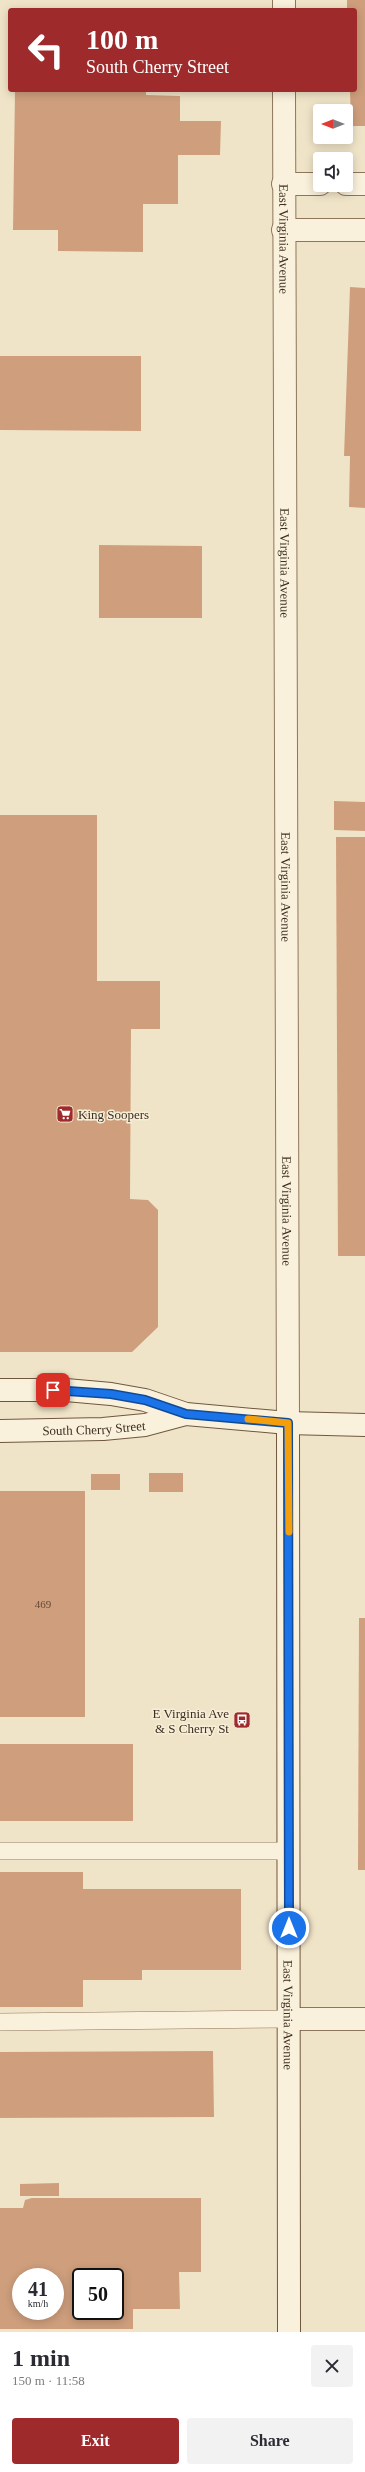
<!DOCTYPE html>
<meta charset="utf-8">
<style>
body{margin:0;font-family:"Times New Roman",serif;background:#f2f2f3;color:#2b2b33;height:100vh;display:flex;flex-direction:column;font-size:15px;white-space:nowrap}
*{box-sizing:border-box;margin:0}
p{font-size:13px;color:#7c7c81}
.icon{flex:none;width:22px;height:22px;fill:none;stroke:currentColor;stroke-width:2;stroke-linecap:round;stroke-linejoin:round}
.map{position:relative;height:2332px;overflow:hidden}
.sheet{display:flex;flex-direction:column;background:#fff;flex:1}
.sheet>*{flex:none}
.guide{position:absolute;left:8px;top:8px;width:349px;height:84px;border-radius:4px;box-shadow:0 2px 10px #0003;background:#9e2a2b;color:#fff;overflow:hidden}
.needle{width:26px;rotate:270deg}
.controls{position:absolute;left:313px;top:104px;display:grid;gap:8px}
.controls a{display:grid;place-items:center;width:40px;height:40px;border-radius:4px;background:#fff;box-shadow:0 2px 10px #0003;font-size:20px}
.speed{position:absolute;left:12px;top:2268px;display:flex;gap:8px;font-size:20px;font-weight:700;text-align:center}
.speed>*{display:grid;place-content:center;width:52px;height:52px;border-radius:50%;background:#fff;box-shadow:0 2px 10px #0003;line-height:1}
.speed small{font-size:10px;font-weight:400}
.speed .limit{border:2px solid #111;border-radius:6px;background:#fff;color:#111}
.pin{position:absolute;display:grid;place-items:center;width:34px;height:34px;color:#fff;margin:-17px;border-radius:8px;box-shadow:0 2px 6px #0006}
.me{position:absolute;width:44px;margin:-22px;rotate:0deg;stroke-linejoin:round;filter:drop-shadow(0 0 3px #0008)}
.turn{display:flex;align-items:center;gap:14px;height:84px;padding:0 12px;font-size:18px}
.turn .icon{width:52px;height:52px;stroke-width:2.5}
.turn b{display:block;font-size:28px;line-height:34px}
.round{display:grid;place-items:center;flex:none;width:42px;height:42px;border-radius:4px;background:#f2f2f3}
.summary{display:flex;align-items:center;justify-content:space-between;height:68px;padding:0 12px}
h1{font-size:24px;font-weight:800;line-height:30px}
.button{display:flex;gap:8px;margin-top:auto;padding:8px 12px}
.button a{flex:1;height:46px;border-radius:4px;background:#9e2a2b;color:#fff;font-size:16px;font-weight:800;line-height:46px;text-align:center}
.button a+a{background:#f2f2f3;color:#2b2b33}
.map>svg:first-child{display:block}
.building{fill:#cf9f7d;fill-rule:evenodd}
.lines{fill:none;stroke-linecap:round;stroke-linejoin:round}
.service-casing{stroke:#8d765c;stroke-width:18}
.minor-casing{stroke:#8d765c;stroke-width:24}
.tertiary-casing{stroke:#8d765c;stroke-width:24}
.secondary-casing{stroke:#6f573f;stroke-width:24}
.service{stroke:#faf1dc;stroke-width:17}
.minor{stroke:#faf1dc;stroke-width:22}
.tertiary{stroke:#faf1dc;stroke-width:22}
.secondary{stroke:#faf1dc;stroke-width:22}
.route-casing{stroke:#114b97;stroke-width:10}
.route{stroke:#1a73e8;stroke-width:7}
.slow{stroke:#f59e0b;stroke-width:7}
.labels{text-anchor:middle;stroke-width:3;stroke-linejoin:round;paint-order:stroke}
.number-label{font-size:11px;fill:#624a37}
.street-label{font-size:13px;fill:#3d2e20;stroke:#f7eed8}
.poi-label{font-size:13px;fill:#3d2e20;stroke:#f7eed8;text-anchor:start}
</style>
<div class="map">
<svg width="365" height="2332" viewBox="0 0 365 2332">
<rect width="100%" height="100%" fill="#f0e4c8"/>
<g class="building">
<path d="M 347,0 L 365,0 L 365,126 L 351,126 L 350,90 L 355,90 L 355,10 L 347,10 Z"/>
<path d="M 15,90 L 146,90 L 146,95 L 180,96 L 180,121 L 221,121 L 220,155 L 178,155 L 178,204 L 143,204 L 143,252 L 58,251 L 58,230 L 13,230 Z"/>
<path d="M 350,287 L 365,288 L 365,508 L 349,507 L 350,456 L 344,456 Z"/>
<path d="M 0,356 L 141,356 L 141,431 L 0,430 Z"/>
<path d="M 99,545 L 202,546 L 202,618 L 99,618 Z"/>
<path d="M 334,801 L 365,802 L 365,831 L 334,830 Z"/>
<path d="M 0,815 L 97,815 L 97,981 L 160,981 L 160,1029 L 131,1029 L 130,1199 L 148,1200 L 158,1210 L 158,1327 L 132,1352 L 0,1352 Z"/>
<path d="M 336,837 L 365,837 L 365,1256 L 338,1256 Z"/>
<rect x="149" y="1473" width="34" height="19"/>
<rect x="91" y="1474" width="29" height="16"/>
<rect x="0" y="1491" width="85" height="226"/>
<path d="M 359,1618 L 365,1618 L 365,1870 L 358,1870 Z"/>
<rect x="0" y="1744" width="133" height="77"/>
<path d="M 0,1872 L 83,1872 L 83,1889 L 241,1889 L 241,1970 L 142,1970 L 142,1980 L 83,1980 L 83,2007 L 0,2007 Z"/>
<path d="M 213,2051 L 214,2117 L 0,2118 L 0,2052 Z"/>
<path d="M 59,2183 L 59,2196 L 20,2196 L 20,2184 Z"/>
<path d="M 32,2198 L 201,2198 L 201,2272 L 179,2272 L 180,2309 L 133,2309 L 133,2329 L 0,2329 L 0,2208 L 23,2208 L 25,2200 ZM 21,2277 L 55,2277 L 55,2311 L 21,2311 ZM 81,2277 L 115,2277 L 115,2311 L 81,2311 Z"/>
</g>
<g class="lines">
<g class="service-casing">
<g id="service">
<path d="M 0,1851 L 289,1851"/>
<path d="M 0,2022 L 289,2019"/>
</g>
</g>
<g class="minor-casing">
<g id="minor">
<path d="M 283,184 L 320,184"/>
<path d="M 346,184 L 365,184"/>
<path d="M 283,230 L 365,230"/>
<path d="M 289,2019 L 365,2019"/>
</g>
</g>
<g class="tertiary-casing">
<g id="tertiary">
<path d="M 284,10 L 284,0"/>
<path id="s1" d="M 284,90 L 288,1423"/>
</g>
</g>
<g class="secondary-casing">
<g id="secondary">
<path d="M 0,1390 L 66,1390 L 111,1394 L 145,1400 L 186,1414 L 288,1423 L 365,1425"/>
<path id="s2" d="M 288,1423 L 289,2332"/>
<path id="s3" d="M 0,1431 L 103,1429 L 145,1425 L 186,1414"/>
</g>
</g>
<use href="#service" class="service"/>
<use href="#minor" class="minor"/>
<use href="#tertiary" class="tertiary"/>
<use href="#secondary" class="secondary"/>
</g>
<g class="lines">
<g class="route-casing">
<path id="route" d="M 53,1390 L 111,1394 L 145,1400 L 186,1414 L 288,1423 L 289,1928"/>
</g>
<use href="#route" class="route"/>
<path class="slow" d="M 248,1419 L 288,1423 L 289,1532"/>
</g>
<defs>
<g id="supermarket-square" transform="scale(0.9)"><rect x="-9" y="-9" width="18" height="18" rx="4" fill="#9e2a2b" stroke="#f7eed8"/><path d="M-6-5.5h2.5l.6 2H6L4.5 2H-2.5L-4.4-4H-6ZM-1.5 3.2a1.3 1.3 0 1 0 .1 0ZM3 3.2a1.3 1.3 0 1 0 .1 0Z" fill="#fff"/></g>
<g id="bus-square" transform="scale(0.9)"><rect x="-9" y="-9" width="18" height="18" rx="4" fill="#9e2a2b" stroke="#f7eed8"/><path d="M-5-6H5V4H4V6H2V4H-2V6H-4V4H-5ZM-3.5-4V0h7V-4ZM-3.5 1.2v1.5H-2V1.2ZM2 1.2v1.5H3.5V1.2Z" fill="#fff"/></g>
</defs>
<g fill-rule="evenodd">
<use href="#supermarket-square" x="65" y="1114"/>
<use href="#bus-square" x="242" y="1720"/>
</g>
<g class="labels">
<g class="number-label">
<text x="43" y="1608">469</text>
</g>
<g class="street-label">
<text dy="5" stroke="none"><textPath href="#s1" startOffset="149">East Virginia Avenue</textPath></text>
<text dy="5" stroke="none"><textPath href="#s1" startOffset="473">East Virginia Avenue</textPath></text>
<text dy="5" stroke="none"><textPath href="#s1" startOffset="797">East Virginia Avenue</textPath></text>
<text dy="5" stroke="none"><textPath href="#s1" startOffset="1121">East Virginia Avenue</textPath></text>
<text dy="5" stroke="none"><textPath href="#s3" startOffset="94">South Cherry Street</textPath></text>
<text dy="5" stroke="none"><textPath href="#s2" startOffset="592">East Virginia Avenue</textPath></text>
</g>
<g class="poi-label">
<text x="78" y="1119">King Soopers</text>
<text x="229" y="1718" text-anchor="end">E Virginia Ave<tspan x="229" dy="15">&amp; S Cherry St</tspan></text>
</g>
</g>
</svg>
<div class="controls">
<a><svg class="needle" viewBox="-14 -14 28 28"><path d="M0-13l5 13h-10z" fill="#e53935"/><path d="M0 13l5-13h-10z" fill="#7c7c81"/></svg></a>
<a><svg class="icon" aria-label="sound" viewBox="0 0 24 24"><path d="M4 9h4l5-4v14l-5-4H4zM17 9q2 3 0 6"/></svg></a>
</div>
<div class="speed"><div>41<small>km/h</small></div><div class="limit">50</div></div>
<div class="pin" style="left:53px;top:1390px;background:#d93025"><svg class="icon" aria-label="arrive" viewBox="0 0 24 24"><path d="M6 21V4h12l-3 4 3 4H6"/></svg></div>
<svg class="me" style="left:289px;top:1928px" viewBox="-20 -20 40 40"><circle r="17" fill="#1a73e8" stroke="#fff" stroke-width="3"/><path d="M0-11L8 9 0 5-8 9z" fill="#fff"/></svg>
<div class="guide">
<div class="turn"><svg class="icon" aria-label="left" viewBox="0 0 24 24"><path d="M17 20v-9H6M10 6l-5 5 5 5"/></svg><div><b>100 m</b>South Cherry Street</div></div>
</div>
</div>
<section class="sheet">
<div class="summary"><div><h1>1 min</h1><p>150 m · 11:58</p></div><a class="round"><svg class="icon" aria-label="close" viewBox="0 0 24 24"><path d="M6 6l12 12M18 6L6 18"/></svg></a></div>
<div class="button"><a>Exit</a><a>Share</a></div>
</section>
